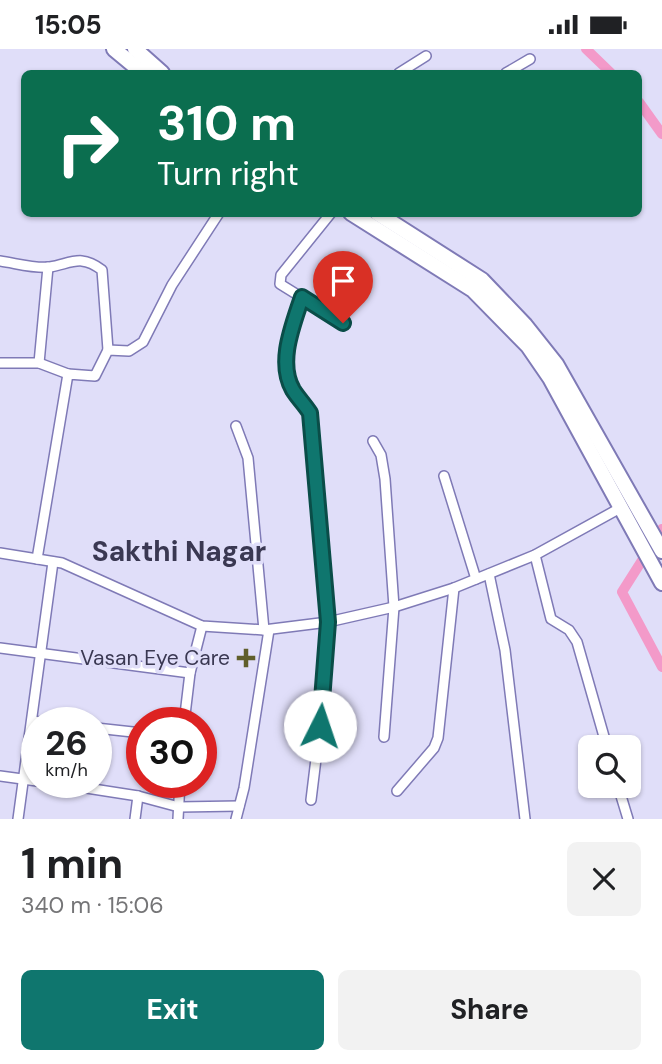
<!DOCTYPE html>
<meta charset="utf-8">
<style>
body{margin:0;font-family:"DM Sans",sans-serif;background:#f2f2f2;color:#202124;height:100vh;display:flex;flex-direction:column;font-size:26px;white-space:nowrap}
*{box-sizing:border-box;margin:0}
p{font-size:23px;color:#757577}
.icon{flex:none;width:38px;height:38px;fill:none;stroke:currentColor;stroke-width:2;stroke-linecap:round;stroke-linejoin:round}
.map{position:relative;height:770px;overflow:hidden}
.drawer{display:flex;flex-direction:column;background:#fff;flex:1}
.drawer>*{flex:none}
.top-card{position:absolute;left:21px;top:21px;width:621px;height:147px;border-radius:10px;box-shadow:0 2px 5px #0004;background:#0b6e4f;color:#fff;overflow:hidden}
.fabs{position:absolute;left:578px;top:686px;display:grid;gap:14px}
.fabs a{display:grid;place-items:center;width:63px;height:63px;border-radius:10px;background:#fff;box-shadow:0 2px 5px #0004;font-size:35px}
.speed{position:absolute;left:21px;top:658px;display:flex;gap:14px;font-size:35px;font-weight:700;text-align:center}
.speed>*{display:grid;place-content:center;width:91px;height:91px;border-radius:50%;background:#fff;box-shadow:0 2px 5px #0004;line-height:1}
.speed small{font-size:18px;font-weight:400}
.speed .limit{border:10px solid #d22;background:#fff;color:#111}
.pin{position:absolute;display:grid;place-items:center;width:60px;height:60px;color:#fff;margin:-72px -30px;border-radius:50% 50% 50% 0;rotate:-45deg;box-shadow:0 0 7px #0007}
.pin .icon{rotate:45deg}
.me{position:absolute;width:77px;margin:-38px;rotate:4deg;stroke-linejoin:round;filter:drop-shadow(0 0 5px #0008)}
.turn{display:flex;align-items:center;gap:24px;height:147px;padding:0 21px;font-size:32px}
.turn .icon{width:91px;height:91px;stroke-width:2.5}
.turn b{display:block;font-size:49px;line-height:60px}
.round{display:grid;place-items:center;flex:none;width:74px;height:74px;border-radius:10px;background:#f2f2f2}
.summary{display:flex;align-items:center;justify-content:space-between;height:119px;padding:0 21px}
h1{font-size:42px;font-weight:700;line-height:52px}
.cta{display:flex;gap:14px;margin-top:auto;padding:14px 21px}
.cta a{flex:1;height:80px;border-radius:10px;background:#0f766e;color:#fff;font-size:28px;font-weight:700;line-height:80px;text-align:center}
.cta a+a{background:#f2f2f2;color:#202124}
.status{display:flex;justify-content:space-between;align-items:center;height:49px;padding:0 35px;background:#fff;direction:ltr}
.status svg{height:19px;fill:currentColor}
.map>svg:first-child{display:block}
.lines{fill:none;stroke-linecap:round;stroke-linejoin:round}
.canal{stroke:#f39ac9;stroke-width:10}
.minor-casing{stroke:#7f7ab6;stroke-width:12}
.primary-casing{stroke:#7f7ab6;stroke-width:18}
.minor{stroke:#fff;stroke-width:9}
.primary{stroke:#fff;stroke-width:14}
.route-casing{stroke:#0a4d48;stroke-width:18}
.route{stroke:#0f766e;stroke-width:12}
.poi-dot{fill:#605e2b;stroke:#e0def9;stroke-width:2.5}
.labels{text-anchor:middle;stroke-width:7;stroke-linejoin:round;paint-order:stroke}
.poi-label{font-size:21px;fill:#3a3852;stroke:#e0def9;text-anchor:end}
.district-label{font-size:28px;font-weight:bold;fill:#3a3852;stroke:#e0def9}
</style>
<div class="status"><b>15:05</b><svg viewBox="0 0 49 12"><path d="M0 12V9h3v3zM5 12V6h3v6zM10 12V3h3v9zM15 12V0h3v12zM26 1h20v11H26zM47 4h2v5h-2z"/></svg></div>
<div class="map">
<svg width="662" height="770" viewBox="0 0 662 770">
<rect width="100%" height="100%" fill="#e0def9"/>
<g class="lines">
<g class="canal">
<path d="M 586,0 L 611,24"/>
<path d="M 639,53 L 662,85"/>
<path d="M 662,480 L 622,543 L 662,618"/>
</g>
<g class="minor-casing">
<g id="minor">
<path d="M 399,24 L 426,7"/>
<path d="M 506,24 L 530,10"/>
<path d="M 331,164 L 281,226 L 280,235 L 343,274"/>
<path d="M 0,212 C 15,214 35,220 50,218 C 72,214 81,205 102,221 L 108,301"/>
<path d="M 302,249 C 293,277 277,313 293,341 C 298,349 305,355 310,364 L 328,573 L 320,677 L 311,751"/>
<path d="M 0,314 L 39,314 L 68,325"/>
<path d="M 39,314 L 48,218"/>
<path d="M 236,377 L 248,409 L 264,581"/>
<path d="M 373,392 L 381,406 L 385,430 L 394,558 L 384,688"/>
<path d="M 444,427 L 476,530"/>
<path d="M 0,504 L 62,514 L 202,577 L 264,581 L 328,573 L 394,558 L 454,539 L 535,506 L 622,458"/>
<path d="M 535,506 L 551,570 L 569,581 L 577,593 L 607,698"/>
<path d="M 37,510 L 68,325 L 95,327 L 108,301 L 129,302 L 143,293 L 172,236 L 219,164"/>
<path d="M 489,525 L 505,601 L 525,770"/>
<path d="M 0,599 L 190,624"/>
<path d="M 32,672 L 49,674"/>
<path d="M 184,674 L 190,624 L 202,577"/>
<path d="M 96,679 L 142,684"/>
<path d="M 0,727 L 37,732"/>
<path d="M 48,733 L 138,747 L 179,758 L 239,757"/>
<path d="M 618,737 L 628,770"/>
<path d="M 397,742 L 434,699 L 438,689 L 454,539"/>
<path d="M 18,770 L 53,513"/>
<path d="M 135,770 L 138,747"/>
<path d="M 178,770 L 180,733"/>
<path d="M 236,770 L 244,739 L 269,581"/>
</g>
</g>
<g class="primary-casing">
<g id="primary">
<path d="M 114,0 L 143,24"/>
<path d="M 135,0 L 162,24"/>
<path d="M 351,164 L 473,241 L 528,297 L 550,329 L 662,534"/>
<path d="M 377,164 L 482,231 L 525,276 L 556,315 L 662,502"/>
</g>
</g>
<use href="#minor" class="minor"/>
<use href="#primary" class="primary"/>
</g>
<g class="lines">
<g class="route-casing">
<path id="route" d="M 320,677 L 328,573 L 310,364 C 305,356 298,349 293,341 C 277,313 293,276 302,248 L 343,274"/>
</g>
<use href="#route" class="route"/>
</g>
<path class="poi-dot" d="M242.5 598.5h7v7h7v7h-7v7h-7v-7h-7v-7h7z"/>
<g class="labels">
<g class="poi-label">
<text x="230" y="616">Vasan Eye Care</text>
</g>
<g class="district-label">
<text x="179" y="512">Sakthi Nagar</text>
</g>
</g>
</svg>
<div class="fabs">
<a><svg class="icon" aria-label="search" viewBox="0 0 24 24"><circle cx="10" cy="10" r="6"/><path d="M15 15l6 6"/></svg></a>
</div>
<div class="speed"><div>26<small>km/h</small></div><div class="limit">30</div></div>
<div class="pin" style="left:343px;top:274px;background:#d93025"><svg class="icon" aria-label="arrive" viewBox="0 0 24 24"><path d="M6 21V4h12l-3 4 3 4H6"/></svg></div>
<svg class="me" style="left:320px;top:677px" viewBox="-20 -20 40 40"><circle r="19" fill="#fff"/><path d="M0-13L10 11 0 6-10 11z" fill="#0f766e"/></svg>
<div class="top-card">
<div class="turn"><svg class="icon" aria-label="right" viewBox="0 0 24 24"><path d="M7 20v-9h11M14 6l5 5-5 5"/></svg><div><b>310 m</b>Turn right</div></div>
</div>
</div>
<section class="drawer">
<div class="summary"><div><h1>1 min</h1><p>340 m · 15:06</p></div><a class="round"><svg class="icon" aria-label="close" viewBox="0 0 24 24"><path d="M6 6l12 12M18 6L6 18"/></svg></a></div>
<div class="cta"><a>Exit</a><a>Share</a></div>
</section>
